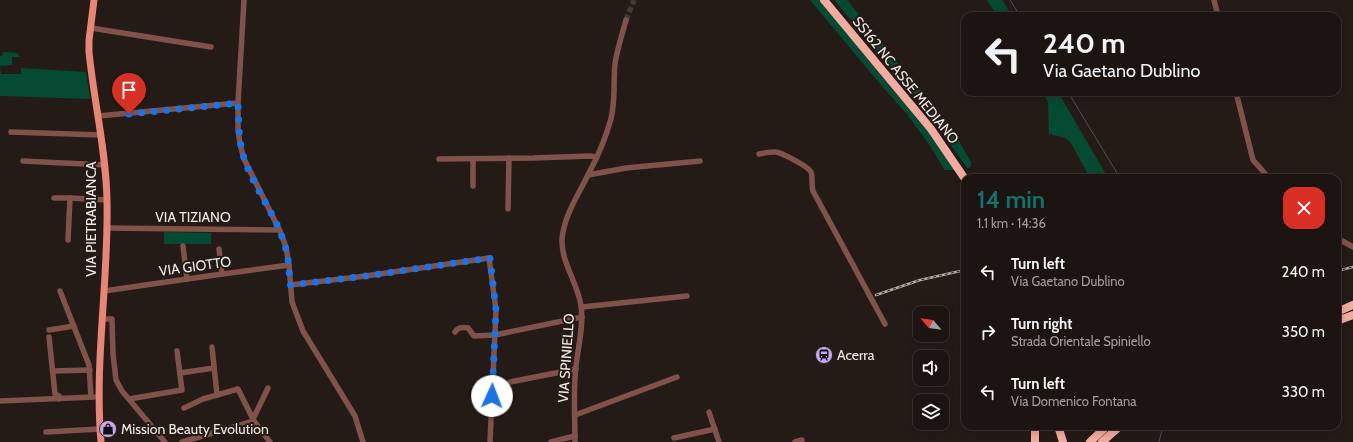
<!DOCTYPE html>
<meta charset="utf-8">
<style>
body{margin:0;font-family:Cabin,sans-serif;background:#241d1a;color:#f1f3f6;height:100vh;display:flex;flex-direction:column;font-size:15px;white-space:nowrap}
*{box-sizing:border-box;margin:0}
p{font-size:13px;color:#a09e9f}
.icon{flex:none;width:22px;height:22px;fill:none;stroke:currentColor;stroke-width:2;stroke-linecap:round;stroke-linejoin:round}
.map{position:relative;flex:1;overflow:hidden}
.drawer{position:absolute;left:961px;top:174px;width:380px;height:256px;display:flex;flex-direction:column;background:#1b1411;border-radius:12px;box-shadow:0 2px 10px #0003,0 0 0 1px #393331}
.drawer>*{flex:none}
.top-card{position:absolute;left:961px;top:12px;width:380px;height:84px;border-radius:12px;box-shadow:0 2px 10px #0003,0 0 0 1px #393331;background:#1b1411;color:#f1f3f6;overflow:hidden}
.needle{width:26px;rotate:298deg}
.controls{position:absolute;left:913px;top:306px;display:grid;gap:8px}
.controls a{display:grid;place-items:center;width:36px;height:36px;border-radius:8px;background:#1b1411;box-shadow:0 2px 10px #0003,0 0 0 1px #393331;font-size:20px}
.pin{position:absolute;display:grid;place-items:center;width:34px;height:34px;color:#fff;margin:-41px -17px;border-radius:50% 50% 50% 0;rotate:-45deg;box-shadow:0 0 4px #0007}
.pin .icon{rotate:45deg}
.me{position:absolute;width:44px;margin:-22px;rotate:2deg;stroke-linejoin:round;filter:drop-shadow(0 0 3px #0008)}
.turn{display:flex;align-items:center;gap:14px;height:84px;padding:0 16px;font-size:18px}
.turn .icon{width:52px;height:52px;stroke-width:2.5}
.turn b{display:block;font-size:28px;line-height:34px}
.round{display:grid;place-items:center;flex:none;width:42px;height:42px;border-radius:12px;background:#241d1a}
.summary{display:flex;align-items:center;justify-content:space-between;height:68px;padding:0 16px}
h1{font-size:24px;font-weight:600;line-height:30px;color:#0f766e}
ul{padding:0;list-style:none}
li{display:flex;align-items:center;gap:12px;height:60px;padding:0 16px}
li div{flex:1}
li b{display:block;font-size:15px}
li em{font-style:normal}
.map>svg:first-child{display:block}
.green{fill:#054a32}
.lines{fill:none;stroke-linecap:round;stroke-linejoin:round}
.stream{stroke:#495259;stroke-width:1}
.minor-tunnel{stroke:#433a36;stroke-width:5.5;stroke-dasharray:5.5 3;stroke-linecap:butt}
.minor{stroke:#81524a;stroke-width:5.5}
.major{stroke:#e78676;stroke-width:7}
.highway{stroke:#f2ab9f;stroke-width:8}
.rail-casing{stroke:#b3aba8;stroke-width:2.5}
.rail{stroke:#241b17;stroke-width:1;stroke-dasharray:3;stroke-linecap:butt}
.route{stroke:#1a73e8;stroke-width:7;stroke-dasharray:0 12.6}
.labels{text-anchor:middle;stroke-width:4;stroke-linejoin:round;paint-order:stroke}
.street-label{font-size:14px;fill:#f0e9e6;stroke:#241b17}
.poi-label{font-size:14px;fill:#f0e9e6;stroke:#241b17;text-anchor:start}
</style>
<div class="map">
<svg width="1353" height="442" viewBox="0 0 1353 442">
<rect width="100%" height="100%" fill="#241b17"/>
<g class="green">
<path d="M 810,0 L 821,0 L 923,123 L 955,170 L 945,170 L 944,169 L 931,147 L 906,113 L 881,85 Z"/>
<path d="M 834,0 L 847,0 L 946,123 L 960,143 L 971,162 L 971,166 L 969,168 L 967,168 C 927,109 880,55 834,0 Z"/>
<path d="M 987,0 L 1002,0 L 1012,16 L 997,16 Z"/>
<path d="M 3,52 L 17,53 L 20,57 L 12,57 L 12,65 L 0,66 L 1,74 L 21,74 L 21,68 L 86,72 L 90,99 L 0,96 L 0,56 L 2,56 Z"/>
<path d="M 1044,92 L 1058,92 L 1108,178 L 1090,178 L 1071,143 C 1065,136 1057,136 1049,134 L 1048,103 Z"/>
<path d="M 164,232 L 211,233 L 211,244 L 164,244 Z"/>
</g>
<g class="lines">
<g class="stream">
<path d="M 1010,0 L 1020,16"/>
<path d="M 1068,92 L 1120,178"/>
<path d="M 1159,442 L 1163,426"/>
</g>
<path class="minor-tunnel" d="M 626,20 L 634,0"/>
<g class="minor">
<path d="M 244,0 L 238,103 L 238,129 L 240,144 L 244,159 L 280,231 L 286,247 L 289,265 L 292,302 L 303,331 L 355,416 L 363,442"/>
<path d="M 1214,0 L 1218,16"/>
<path d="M 91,28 L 211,47"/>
<path d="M 1236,92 L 1253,160 L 1269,178"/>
<path d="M 98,116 L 238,103"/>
<path d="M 11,132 L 101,135"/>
<path d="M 759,154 C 764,153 770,152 775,152 C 781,152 809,167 811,172 C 813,177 811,184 813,191 L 885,324"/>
<path d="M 439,159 L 533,158 L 590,156 L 597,157"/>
<path d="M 23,161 L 105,165"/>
<path d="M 588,175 L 626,168 L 700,161"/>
<path d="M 473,186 L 473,159"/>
<path d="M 54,198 L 70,198"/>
<path d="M 508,209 L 509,158"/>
<path d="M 107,228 L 279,230"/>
<path d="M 1337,238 L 1353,247"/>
<path d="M 68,240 L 70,198 L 107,200"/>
<path d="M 183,246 L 187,279"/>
<path d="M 219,249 L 222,274"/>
<path d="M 290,285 L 366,276 L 489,258 L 496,310 L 490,442"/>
<path d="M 60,291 L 89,365 L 91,397"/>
<path d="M 104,291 L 208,276 L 289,265"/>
<path d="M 582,307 L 687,296"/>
<path d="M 103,319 L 112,319 L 113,354 L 116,380 L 122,391 L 165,442"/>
<path d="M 49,330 L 74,326"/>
<path d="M 455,332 C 458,327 463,327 468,328 L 474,336 L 495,335 L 582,317"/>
<path d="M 49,337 L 55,394 L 59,396 L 59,399"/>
<path d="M 212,347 L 217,395"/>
<path d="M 53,371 L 90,370"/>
<path d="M 180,373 L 214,368"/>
<path d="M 510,382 L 576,369"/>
<path d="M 129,399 L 182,390 L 177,351"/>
<path d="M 0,401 L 94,397"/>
<path d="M 184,408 L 203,399 L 238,389 L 254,421 L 270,442"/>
<path d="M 709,412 L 719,442"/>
<path d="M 575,415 L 677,377"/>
<path d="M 254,417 L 268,388"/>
<path d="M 46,432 L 100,429"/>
<path d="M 674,438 L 715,429"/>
<path d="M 182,442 L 254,421"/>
<path d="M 551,442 L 575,436"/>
<path d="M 575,442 C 575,417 573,391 576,366 C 578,347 584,325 581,306 C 578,283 561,263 562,239 C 564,216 578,195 588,175 C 597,158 605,140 610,122 C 616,104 613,83 615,64 C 617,50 622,35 626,20"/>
<path d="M 795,442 L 802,440"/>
</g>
<path class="major" d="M 94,0 L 89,40 L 89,52 C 94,102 106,150 107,200 C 109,280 94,361 101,442"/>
<g class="highway">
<path d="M 824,0 L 931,129 L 965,179"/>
<path d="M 1337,312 L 1353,305"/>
<path d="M 1337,321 L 1353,315"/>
<path d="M 1035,426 L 1035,442"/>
<path d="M 1058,426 L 1063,442"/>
<path d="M 1090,442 L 1107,426"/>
<path d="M 1102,442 L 1120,426"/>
</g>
<g class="rail-casing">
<g id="rail">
<path d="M 1337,271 L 1353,267"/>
<path d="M 876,295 L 920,280 L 965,270"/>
</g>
</g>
<use href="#rail" class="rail"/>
</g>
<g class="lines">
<path class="route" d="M 129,114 L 238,103 C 239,122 238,139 244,158 C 254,189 276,214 285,246 C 289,258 289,272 290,285 L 366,276 L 490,258 L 496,310 L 492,396"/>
</g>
<defs>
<g id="station-disc" transform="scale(0.9)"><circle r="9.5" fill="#c7a6ef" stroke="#241b17"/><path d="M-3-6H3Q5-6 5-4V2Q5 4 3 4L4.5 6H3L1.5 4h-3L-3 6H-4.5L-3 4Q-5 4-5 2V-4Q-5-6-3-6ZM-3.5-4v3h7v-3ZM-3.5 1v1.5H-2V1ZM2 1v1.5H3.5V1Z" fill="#111"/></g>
<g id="shop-disc" transform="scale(0.9)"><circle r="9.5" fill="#c7a6ef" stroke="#241b17"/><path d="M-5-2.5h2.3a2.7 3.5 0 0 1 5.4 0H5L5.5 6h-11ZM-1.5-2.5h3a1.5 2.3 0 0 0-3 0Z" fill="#111"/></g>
</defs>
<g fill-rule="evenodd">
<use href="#station-disc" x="824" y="355"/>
<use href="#shop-disc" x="108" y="429"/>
</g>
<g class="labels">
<g class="street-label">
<text transform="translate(906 80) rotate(51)" y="5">SS162 NC ASSE MEDIANO</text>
<text x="193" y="222">VIA TIZIANO</text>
<text transform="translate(91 219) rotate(-90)" y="5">VIA PIETRABIANCA</text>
<text transform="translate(195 266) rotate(-8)" y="5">VIA GIOTTO</text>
<text transform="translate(566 358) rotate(-86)" y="5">VIA SPINIELLO</text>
</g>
<g class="poi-label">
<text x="837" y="360">Acerra</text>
<text x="121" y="434">Mission Beauty Evolution</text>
</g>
</g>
</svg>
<div class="controls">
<a><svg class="needle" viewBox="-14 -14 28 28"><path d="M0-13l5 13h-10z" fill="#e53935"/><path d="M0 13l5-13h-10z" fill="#a09e9f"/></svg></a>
<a><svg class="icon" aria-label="sound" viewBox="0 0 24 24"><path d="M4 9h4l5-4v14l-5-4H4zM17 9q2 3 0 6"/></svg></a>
<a><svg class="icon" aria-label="layers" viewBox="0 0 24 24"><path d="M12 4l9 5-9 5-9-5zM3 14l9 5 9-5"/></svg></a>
</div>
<div class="pin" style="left:129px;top:114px;background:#d93025"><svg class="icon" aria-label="arrive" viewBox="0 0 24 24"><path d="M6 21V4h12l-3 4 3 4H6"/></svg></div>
<svg class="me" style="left:492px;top:396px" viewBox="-20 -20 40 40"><circle r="19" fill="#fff"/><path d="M0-13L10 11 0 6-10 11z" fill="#1a73e8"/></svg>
<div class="top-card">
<div class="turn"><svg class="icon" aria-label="left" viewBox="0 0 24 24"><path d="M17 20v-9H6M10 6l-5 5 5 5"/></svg><div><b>240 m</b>Via Gaetano Dublino</div></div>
</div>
<section class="drawer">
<div class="summary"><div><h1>14 min</h1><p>1.1 km · 14:36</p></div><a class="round" style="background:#d93025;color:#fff"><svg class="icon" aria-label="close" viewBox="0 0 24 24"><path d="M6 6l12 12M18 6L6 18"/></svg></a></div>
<ul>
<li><svg class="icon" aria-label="left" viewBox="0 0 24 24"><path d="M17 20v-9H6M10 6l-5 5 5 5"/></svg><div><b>Turn left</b><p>Via Gaetano Dublino</p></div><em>240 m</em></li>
<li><svg class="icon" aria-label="right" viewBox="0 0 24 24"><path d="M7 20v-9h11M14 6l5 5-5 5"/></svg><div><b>Turn right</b><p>Strada Orientale Spiniello</p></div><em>350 m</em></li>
<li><svg class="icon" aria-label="left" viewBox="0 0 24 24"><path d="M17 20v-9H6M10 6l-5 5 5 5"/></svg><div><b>Turn left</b><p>Via Domenico Fontana</p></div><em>330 m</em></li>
</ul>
</section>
</div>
